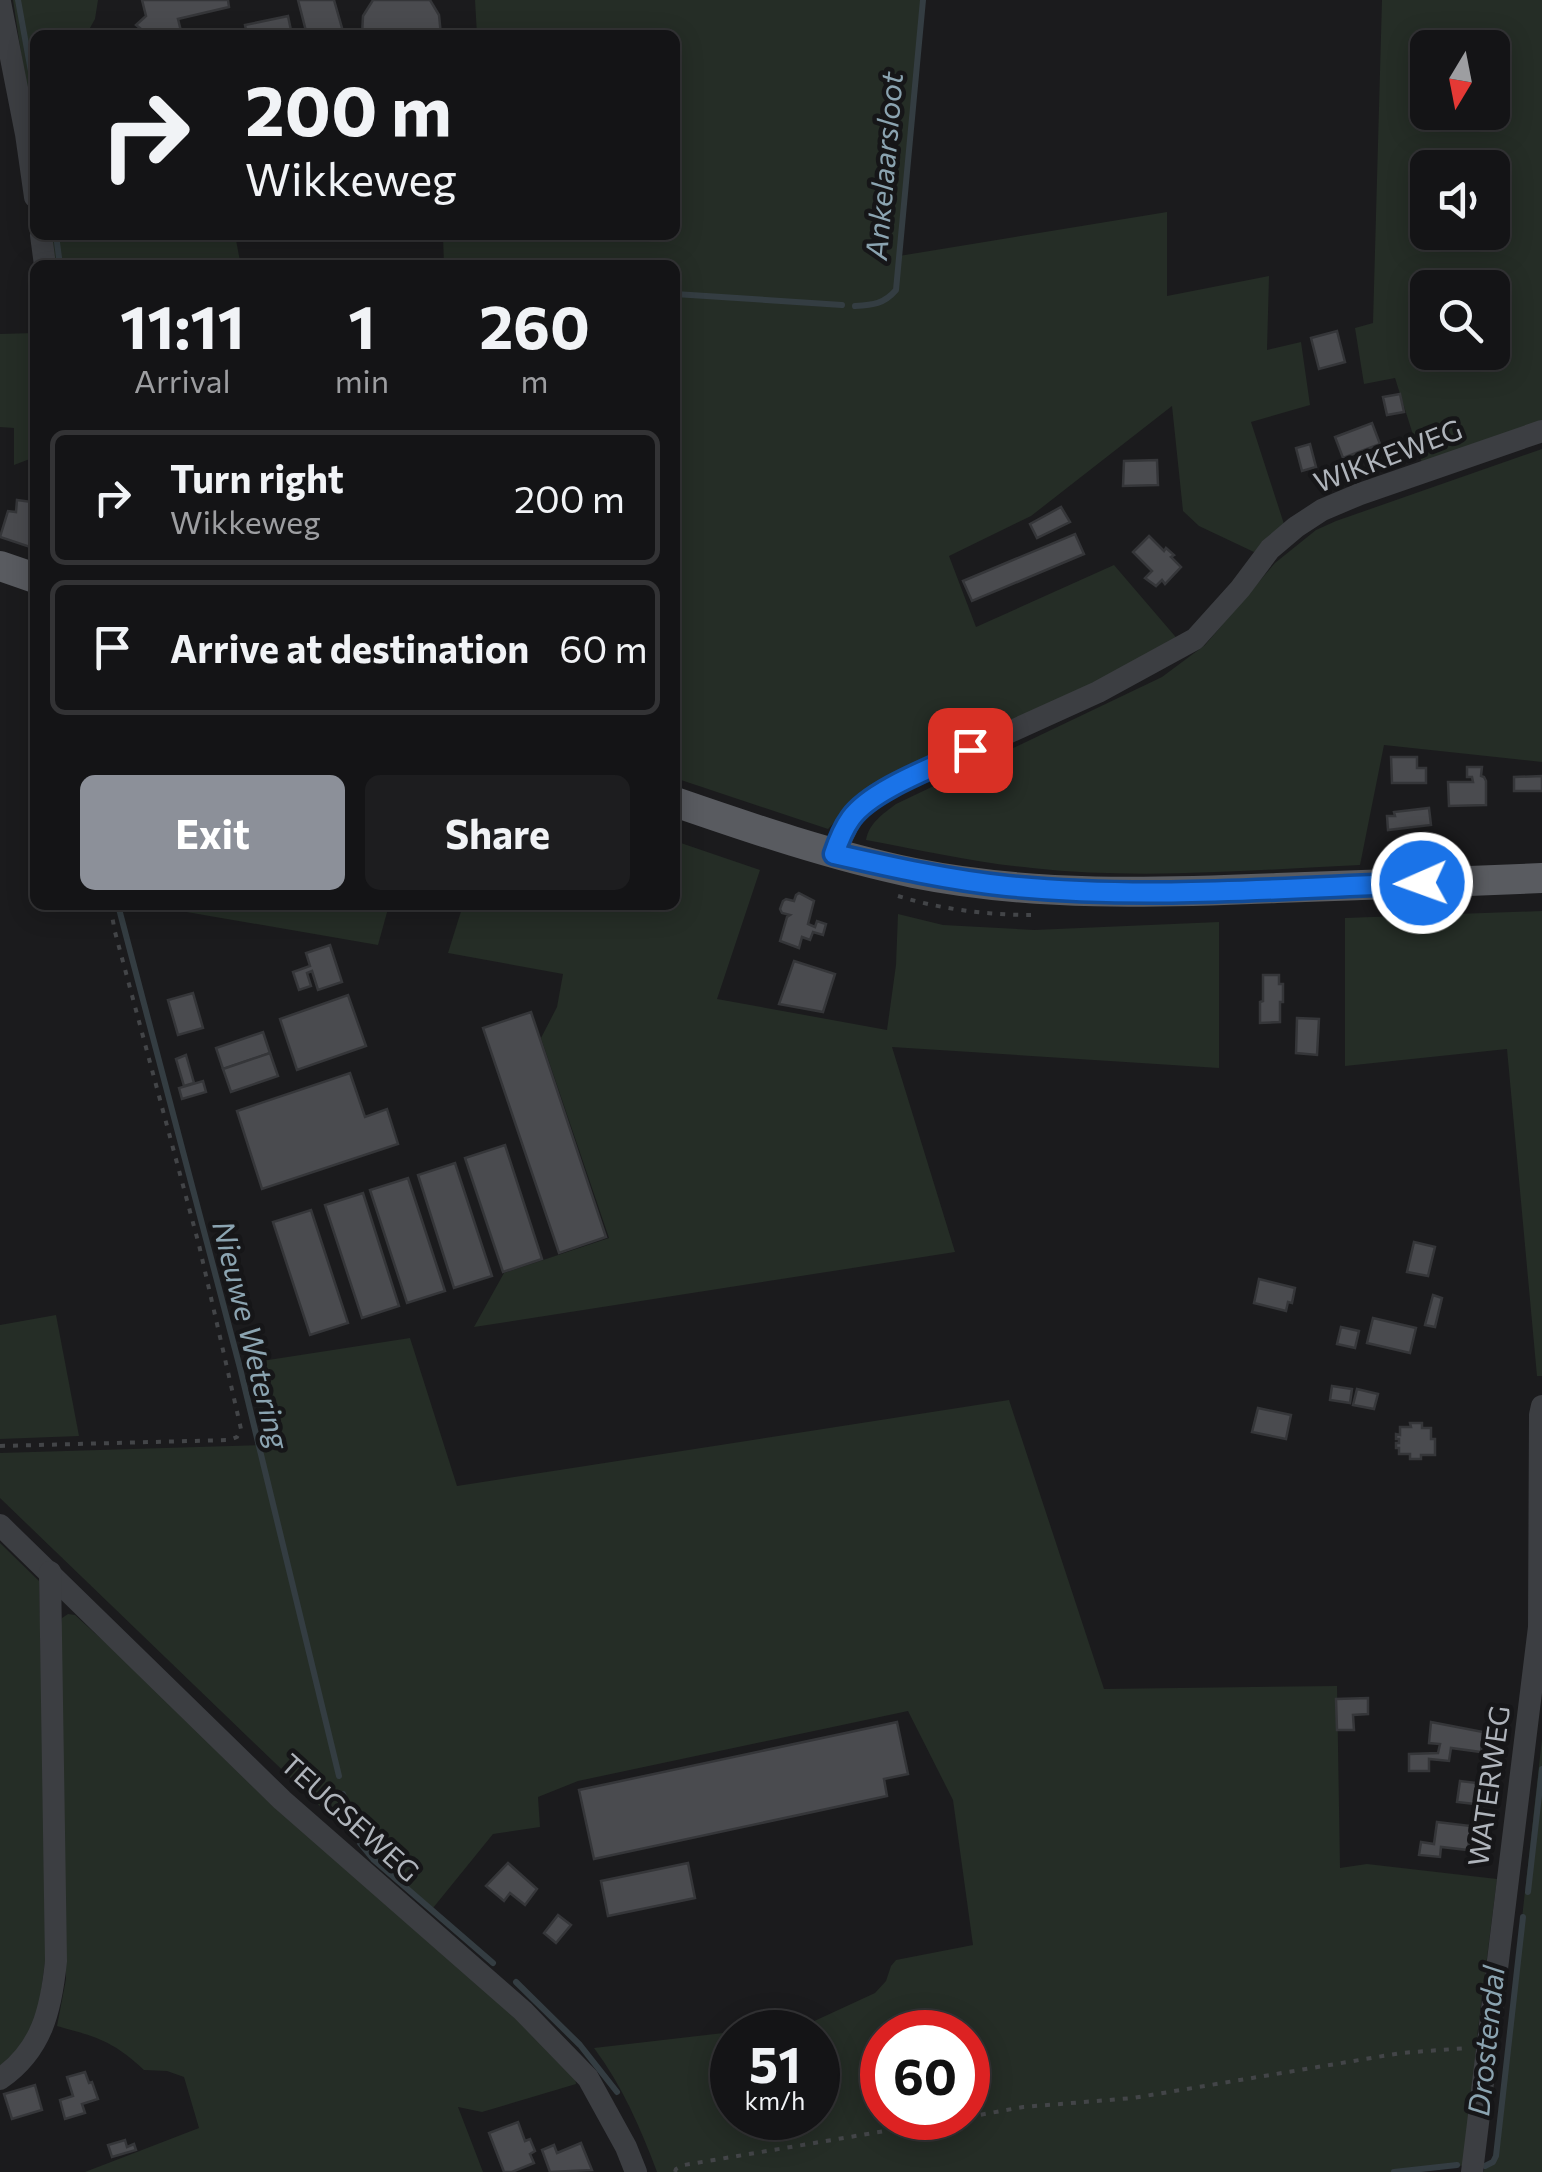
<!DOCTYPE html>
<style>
body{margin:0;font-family:Commissioner,sans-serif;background:#1d1d1f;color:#f1f3f6;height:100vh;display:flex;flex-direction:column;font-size:38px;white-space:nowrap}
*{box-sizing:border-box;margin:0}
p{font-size:32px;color:#9d9ea1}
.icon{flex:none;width:55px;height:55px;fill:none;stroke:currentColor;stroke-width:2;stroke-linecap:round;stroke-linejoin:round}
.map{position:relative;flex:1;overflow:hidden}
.side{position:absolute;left:30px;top:260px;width:650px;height:650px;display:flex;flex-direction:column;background:#141416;border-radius:15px;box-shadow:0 5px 25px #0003,0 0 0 2px #333335}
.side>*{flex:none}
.banner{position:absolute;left:30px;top:30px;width:650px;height:210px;border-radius:15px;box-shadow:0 5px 25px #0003,0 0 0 2px #333335;background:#141416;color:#f1f3f6;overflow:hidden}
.needle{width:65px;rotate:190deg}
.controls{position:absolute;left:1410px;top:30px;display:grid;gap:20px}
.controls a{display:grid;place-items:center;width:100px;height:100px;border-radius:15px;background:#141416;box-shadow:0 5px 25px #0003,0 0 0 2px #333335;font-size:50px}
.speed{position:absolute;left:710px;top:2010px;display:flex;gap:20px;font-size:50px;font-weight:700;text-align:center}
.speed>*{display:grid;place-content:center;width:130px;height:130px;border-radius:50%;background:#141416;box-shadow:0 5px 25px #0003,0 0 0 2px #333335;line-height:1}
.speed small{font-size:25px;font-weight:400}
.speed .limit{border:15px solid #d22;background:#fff;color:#111}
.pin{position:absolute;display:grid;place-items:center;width:85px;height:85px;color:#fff;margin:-42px;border-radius:20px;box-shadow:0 5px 15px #0006}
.me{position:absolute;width:110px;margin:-55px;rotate:268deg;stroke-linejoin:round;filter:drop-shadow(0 0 8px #0008)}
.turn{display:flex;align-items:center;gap:35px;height:210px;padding:0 50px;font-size:45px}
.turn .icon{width:130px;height:130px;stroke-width:2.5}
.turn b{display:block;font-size:70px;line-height:85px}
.eta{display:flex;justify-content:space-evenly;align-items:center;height:170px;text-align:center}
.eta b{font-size:60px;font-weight:700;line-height:70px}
.primary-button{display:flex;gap:20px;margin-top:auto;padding:20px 50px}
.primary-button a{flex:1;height:115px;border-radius:15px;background:#8c9099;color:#fff;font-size:40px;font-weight:700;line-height:115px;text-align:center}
.primary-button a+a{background:#1d1d1f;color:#f1f3f6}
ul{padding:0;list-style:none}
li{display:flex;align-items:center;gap:30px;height:135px;margin:0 20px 15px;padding:0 30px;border:5px solid #333335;border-radius:15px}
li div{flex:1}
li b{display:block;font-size:38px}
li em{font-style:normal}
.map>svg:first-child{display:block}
.green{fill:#252d26;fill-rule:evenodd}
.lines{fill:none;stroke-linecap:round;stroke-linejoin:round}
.stream{stroke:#343d42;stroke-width:6}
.building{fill:#4a4b4f;stroke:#353639;stroke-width:2.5}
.path{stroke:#434548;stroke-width:4;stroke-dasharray:5 8;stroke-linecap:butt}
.minor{stroke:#3c3e42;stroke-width:22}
.major{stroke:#595b60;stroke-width:30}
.route-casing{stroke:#114b97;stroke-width:25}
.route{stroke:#1a73e8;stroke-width:18}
.labels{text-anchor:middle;stroke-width:9;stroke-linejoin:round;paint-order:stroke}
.street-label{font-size:28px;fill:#afb4bb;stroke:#161618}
.water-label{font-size:30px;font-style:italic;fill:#8ba4b1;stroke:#161618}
</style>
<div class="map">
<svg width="1542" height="2172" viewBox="0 0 1542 2172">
<rect width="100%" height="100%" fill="#1b1b1d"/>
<g class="green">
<path d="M 13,0 L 98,0 L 95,19 L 86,35 L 35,35 L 35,146 Z"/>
<path d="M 475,0 L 924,0 L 899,256 L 1167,212 L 1167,296 L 1269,276 L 1267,350 L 1301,342 L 1310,405 L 1251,422 L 1284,524 L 1254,552 L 1199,526 L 1183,511 L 1172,406 L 1031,516 L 949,556 L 976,627 L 1114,565 L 1180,642 L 850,806 L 828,829 L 675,778 L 675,265 L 444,265 L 443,235 L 675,235 L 675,35 L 477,35 Z"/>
<path d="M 1382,0 L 1542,0 L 1542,421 L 1422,463 L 1395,378 L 1364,384 L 1355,328 L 1373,323 ZM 1428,48 L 1492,48 L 1492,112 L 1428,112 ZM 1428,168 L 1492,168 L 1492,232 L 1428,232 ZM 1428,288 L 1492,288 L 1492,352 L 1428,352 Z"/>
<path d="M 48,235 L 235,235 L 240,261 L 183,265 L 53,265 Z"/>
<path d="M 35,333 L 35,457 L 14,465 L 14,428 L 0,427 L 0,334 Z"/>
<path d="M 1542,449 L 1542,762 L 1384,745 L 1360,865 C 1252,870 1141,880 1032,868 C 976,863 921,850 866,840 C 869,823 883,814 896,804 L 1162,677 L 1205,645 L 1275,563 L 1316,530 L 1336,521 Z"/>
<path d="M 675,841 L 760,870 L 717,999 L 887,1030 L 896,965 L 898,914 L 943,925 L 1034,930 L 1219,922 L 1219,1068 L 892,1047 L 955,1252 L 474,1327 L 504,1273 L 609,1238 L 541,1038 L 557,1007 L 563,974 L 448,953 L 463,905 L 675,905 Z"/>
<path d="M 146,905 L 389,905 L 378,945 Z"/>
<path d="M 1542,911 L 1542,1376 L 1537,1376 L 1507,1049 L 1345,1066 L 1345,918 Z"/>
<path d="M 56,1315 L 79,1436 L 0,1439 L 0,1325 Z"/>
<path d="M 410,1338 L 457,1486 L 1009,1400 L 1104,1689 L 1337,1686 L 1340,1868 L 1367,1864 L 1497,1879 L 1477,2037 L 1467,2165 L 1408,2172 L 657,2172 C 641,2129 622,2085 594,2048 L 810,2023 L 875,1993 L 886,1981 L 891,1966 L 896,1960 L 973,1945 L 953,1800 L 908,1711 L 578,1781 L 538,1797 L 540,1827 L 493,1834 L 433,1908 L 355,1840 L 0,1498 L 0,1453 L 266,1445 L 249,1363 ZM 732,2032 L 818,2032 L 818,2118 L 732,2118 ZM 882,2032 L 968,2032 L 968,2118 L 882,2118 Z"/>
<path d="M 0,1543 L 39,1581 L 48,1939 L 39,2007 L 30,2031 L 17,2050 L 0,2066 Z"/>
<path d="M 68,1614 L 75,1615 L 537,2034 L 575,2075 L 576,2084 L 482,2112 L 458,2107 L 483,2172 L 85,2172 L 199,2128 L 184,2077 L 167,2071 L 144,2070 C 113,2041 97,2037 57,2026 L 66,1979 L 59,1638 L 62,1618 Z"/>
<path d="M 1542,1739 L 1542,2172 L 1483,2172 L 1485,2168 L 1493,2165 L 1495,2160 Z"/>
</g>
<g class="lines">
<g class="stream">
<path d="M 18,0 L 34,88"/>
<path d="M 56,235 L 60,265"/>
<path d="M 675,294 L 842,305"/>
<path d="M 855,306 C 873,305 884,304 896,290 L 923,0"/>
<path d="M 118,905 L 240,1368 L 339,1776"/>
<path d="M 343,1794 L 360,1843 L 374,1860 L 493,1963"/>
<path d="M 1528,1892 L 1542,1769"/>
<path d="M 516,1982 L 580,2045 L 617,2092"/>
<path d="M 1485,2166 L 1493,2162 L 1496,2156 L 1523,1917"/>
<path d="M 1394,2172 L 1457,2165"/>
</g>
</g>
<g class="building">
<path d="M 142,0 L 228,0 L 229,7 L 178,19 L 182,35 L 117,35 L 141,29 L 136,25 L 146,16 Z"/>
<path d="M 298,0 L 334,0 L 344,35 L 307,35 Z"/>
<path d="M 430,0 L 439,15 L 441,35 L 362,35 L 363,16 L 373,0 Z"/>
<path d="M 288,16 L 292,35 L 247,35 L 245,25 Z"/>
<path d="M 1337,331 L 1345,362 L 1319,369 L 1311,338 Z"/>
<path d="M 1400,394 L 1404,412 L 1387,415 L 1383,397 Z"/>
<path d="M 1372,423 L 1380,444 L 1343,458 L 1335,437 Z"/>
<path d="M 1310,444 L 1316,467 L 1302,471 L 1296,448 Z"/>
<path d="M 1157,460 L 1158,485 L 1123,486 L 1124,461 Z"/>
<path d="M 17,500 L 32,502 L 30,520 L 35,521 L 35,534 L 30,547 L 0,537 L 8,511 L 16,512 Z"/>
<path d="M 1061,507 L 1070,522 L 1037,538 L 1030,524 Z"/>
<path d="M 1075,534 L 1084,554 L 972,601 L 963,581 Z"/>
<path d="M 1149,536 L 1164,551 L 1166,548 L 1174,555 L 1171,557 L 1181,567 L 1165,584 L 1162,580 L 1156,586 L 1145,578 L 1152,571 L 1133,552 Z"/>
<path d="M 1391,757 L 1417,757 L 1417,768 L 1426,768 L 1426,783 L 1392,783 Z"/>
<path d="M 1467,767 L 1482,767 L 1481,776 L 1484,777 L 1486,781 L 1486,805 L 1449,806 L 1448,782 L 1473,782 L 1472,777 L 1467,777 Z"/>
<path d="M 1542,776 L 1542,791 L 1514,791 L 1514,777 Z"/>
<path d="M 1429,808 L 1431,825 L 1388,830 L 1387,816 L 1395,816 L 1394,812 Z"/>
<path d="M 799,893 L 814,901 L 808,924 L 815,927 L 817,921 L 826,924 L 823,935 L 813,932 L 810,940 L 802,937 L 799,948 L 780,941 L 787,917 L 790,915 L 782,913 L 780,909 L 783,901 L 786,899 L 794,901 L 796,895 Z"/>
<path d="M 330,945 L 342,982 L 318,990 L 312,971 L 307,973 L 311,986 L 299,990 L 293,972 L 310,966 L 306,953 Z"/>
<path d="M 794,961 L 835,974 L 823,1012 L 779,1004 Z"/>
<path d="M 1263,975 L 1279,975 L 1279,984 L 1283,984 L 1283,1002 L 1280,1002 L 1280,1022 L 1260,1023 L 1260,1002 L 1263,1001 Z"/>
<path d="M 193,993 L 203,1028 L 178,1035 L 168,1000 Z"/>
<path d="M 348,995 L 366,1046 L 297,1070 L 280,1019 Z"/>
<path d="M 531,1012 L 606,1237 L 559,1253 L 483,1028 Z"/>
<path d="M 1297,1018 L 1319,1019 L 1317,1055 L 1296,1053 Z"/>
<path d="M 263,1032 L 270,1053 L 223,1069 L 216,1048 Z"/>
<path d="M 270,1053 L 278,1076 L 231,1092 L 223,1069 Z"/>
<path d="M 186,1055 L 194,1083 L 184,1086 L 176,1059 Z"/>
<path d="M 350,1073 L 365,1117 L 387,1109 L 398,1144 L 262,1189 L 237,1111 Z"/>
<path d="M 203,1081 L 206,1092 L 182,1099 L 179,1088 Z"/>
<path d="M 505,1145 L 542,1259 L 503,1272 L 465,1158 Z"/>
<path d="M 455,1163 L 492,1276 L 454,1288 L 418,1175 Z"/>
<path d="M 408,1178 L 445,1291 L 407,1303 L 370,1190 Z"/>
<path d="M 363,1193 L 399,1306 L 362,1318 L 325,1205 Z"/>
<path d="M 311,1210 L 348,1323 L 310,1335 L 273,1222 Z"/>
<path d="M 1414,1242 L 1435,1247 L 1428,1276 L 1407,1272 Z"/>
<path d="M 1259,1279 L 1295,1288 L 1292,1303 L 1288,1302 L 1286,1311 L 1254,1303 Z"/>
<path d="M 1433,1295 L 1442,1298 L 1435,1327 L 1425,1325 Z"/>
<path d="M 1373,1318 L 1416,1328 L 1410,1353 L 1367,1343 Z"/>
<path d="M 1341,1327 L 1359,1331 L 1355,1348 L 1337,1344 Z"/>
<path d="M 1332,1386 L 1352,1389 L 1350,1403 L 1330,1400 Z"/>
<path d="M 1357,1389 L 1378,1394 L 1374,1409 L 1353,1405 Z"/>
<path d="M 1258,1408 L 1291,1415 L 1286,1439 L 1252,1432 Z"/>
<path d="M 1410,1423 L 1422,1423 L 1422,1428 L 1431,1428 L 1431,1439 L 1435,1439 L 1435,1455 L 1421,1455 L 1421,1459 L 1410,1459 L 1410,1454 L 1399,1454 L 1399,1448 L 1396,1448 L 1396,1443 L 1399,1443 L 1399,1439 L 1396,1439 L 1396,1434 L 1400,1435 L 1400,1427 L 1411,1427 Z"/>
<path d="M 1368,1698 L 1368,1714 L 1353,1715 L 1354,1730 L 1337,1730 L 1336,1699 Z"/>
<path d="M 897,1722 L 908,1774 L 884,1779 L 887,1796 L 594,1859 L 579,1790 Z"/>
<path d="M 1431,1722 L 1483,1732 L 1481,1752 L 1451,1748 L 1449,1761 L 1429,1759 L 1429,1771 L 1409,1771 L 1409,1754 L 1438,1753 L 1440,1744 L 1429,1743 Z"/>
<path d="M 1460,1781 L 1477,1783 L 1475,1804 L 1457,1802 Z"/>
<path d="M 1437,1822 L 1471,1826 L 1468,1850 L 1441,1847 L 1440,1857 L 1419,1855 L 1421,1842 L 1434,1844 Z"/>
<path d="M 508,1863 L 537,1889 L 525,1905 L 510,1893 L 504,1901 L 486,1886 Z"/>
<path d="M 688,1863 L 695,1898 L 608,1916 L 601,1881 Z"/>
<path d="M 558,1915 L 571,1925 L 556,1943 L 544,1933 Z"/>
<path d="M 85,2072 L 89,2083 L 92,2082 L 98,2099 L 82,2104 L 85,2113 L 65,2119 L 60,2100 L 73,2096 L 67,2077 Z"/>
<path d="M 35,2085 L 42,2110 L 12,2119 L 4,2094 Z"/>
<path d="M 518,2122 L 525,2141 L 530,2139 L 535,2151 L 530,2154 L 534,2163 L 512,2172 L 504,2172 L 489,2133 Z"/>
<path d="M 125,2140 L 127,2147 L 134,2144 L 136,2150 L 112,2157 L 108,2145 Z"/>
<path d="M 581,2143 L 592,2170 L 550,2172 L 542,2150 L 554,2145 L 557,2153 Z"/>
</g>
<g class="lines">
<g class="path">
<path d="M 898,896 C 940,909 986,915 1031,915"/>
<path d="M 0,1446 L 229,1440 L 237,1437 L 241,1429 L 199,1245 L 115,932 L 110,905"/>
<path d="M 968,2117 L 1023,2107 L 1133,2098 L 1401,2053 L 1467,2048"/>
<path d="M 675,2172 L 676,2169 L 684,2165 L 962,2118"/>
</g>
<g class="minor">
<path d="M 0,2 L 26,134 L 35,197"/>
<path d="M 41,235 L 45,265"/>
<path d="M 834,854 L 853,815 L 872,798 L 906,779 L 1098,692 L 1195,639 L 1240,589 L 1270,549 L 1296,527 L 1322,510 L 1360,494 L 1542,431"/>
<path d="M 0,1525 L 282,1800 L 523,2011 L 588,2078 L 626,2147 L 636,2172"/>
<path d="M 0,2079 C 42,2050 51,2010 56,1961 L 50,1572"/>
<path d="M 1472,2172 L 1539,1627 L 1540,1415 L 1542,1406"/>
</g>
<g class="major">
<path d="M 0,566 L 35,578"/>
<path d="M 675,802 C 753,829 833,856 914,873 C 1033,897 1157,893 1277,888 C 1365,885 1454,882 1542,878"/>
</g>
</g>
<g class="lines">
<g class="route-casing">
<path id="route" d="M 970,750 C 937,766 872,789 851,818 C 843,829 838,842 834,854 C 891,867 949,880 1007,886 C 1145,900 1285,888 1422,883"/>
</g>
<use href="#route" class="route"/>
</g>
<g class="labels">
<g class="street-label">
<text transform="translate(1388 456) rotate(-21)" y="10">WIKKEWEG</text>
<text transform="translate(1489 1786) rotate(-82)" y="10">WATERWEG</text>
<text transform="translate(350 1818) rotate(42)" y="10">TEUGSEWEG</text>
</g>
<g class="water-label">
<text transform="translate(885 166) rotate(-85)" y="10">Ankelaarsloot</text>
<text transform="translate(250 1335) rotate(76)" y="10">Nieuwe Wetering</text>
<text transform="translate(1487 2041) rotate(-84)" y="10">Drostendal</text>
</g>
</g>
</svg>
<div class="controls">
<a><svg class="needle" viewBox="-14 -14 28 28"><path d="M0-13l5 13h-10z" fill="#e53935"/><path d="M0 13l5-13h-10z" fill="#9d9ea1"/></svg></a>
<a><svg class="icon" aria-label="sound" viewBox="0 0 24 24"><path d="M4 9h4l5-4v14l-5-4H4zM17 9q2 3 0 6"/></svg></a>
<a><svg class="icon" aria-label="search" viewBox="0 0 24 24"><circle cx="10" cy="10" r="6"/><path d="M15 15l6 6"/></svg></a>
</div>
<div class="speed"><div>51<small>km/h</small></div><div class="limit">60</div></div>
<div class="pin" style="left:970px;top:750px;background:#d93025"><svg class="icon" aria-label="arrive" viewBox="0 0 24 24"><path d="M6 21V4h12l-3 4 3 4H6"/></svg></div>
<svg class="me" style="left:1422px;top:883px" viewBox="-20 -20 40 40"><circle r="17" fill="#1a73e8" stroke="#fff" stroke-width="3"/><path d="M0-11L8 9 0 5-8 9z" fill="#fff"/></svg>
<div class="banner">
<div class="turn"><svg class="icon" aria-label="right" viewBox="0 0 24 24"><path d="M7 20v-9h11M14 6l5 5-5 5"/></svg><div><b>200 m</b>Wikkeweg</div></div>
</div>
<section class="side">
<div class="eta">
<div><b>11:11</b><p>Arrival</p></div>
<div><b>1</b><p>min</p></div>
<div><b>260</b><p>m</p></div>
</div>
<ul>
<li><svg class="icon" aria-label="right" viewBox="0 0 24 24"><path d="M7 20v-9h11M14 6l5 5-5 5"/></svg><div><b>Turn right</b><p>Wikkeweg</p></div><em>200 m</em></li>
<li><svg class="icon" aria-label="arrive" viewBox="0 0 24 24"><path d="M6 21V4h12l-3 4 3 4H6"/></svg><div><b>Arrive at destination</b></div><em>60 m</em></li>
</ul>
<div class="primary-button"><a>Exit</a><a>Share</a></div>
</section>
</div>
